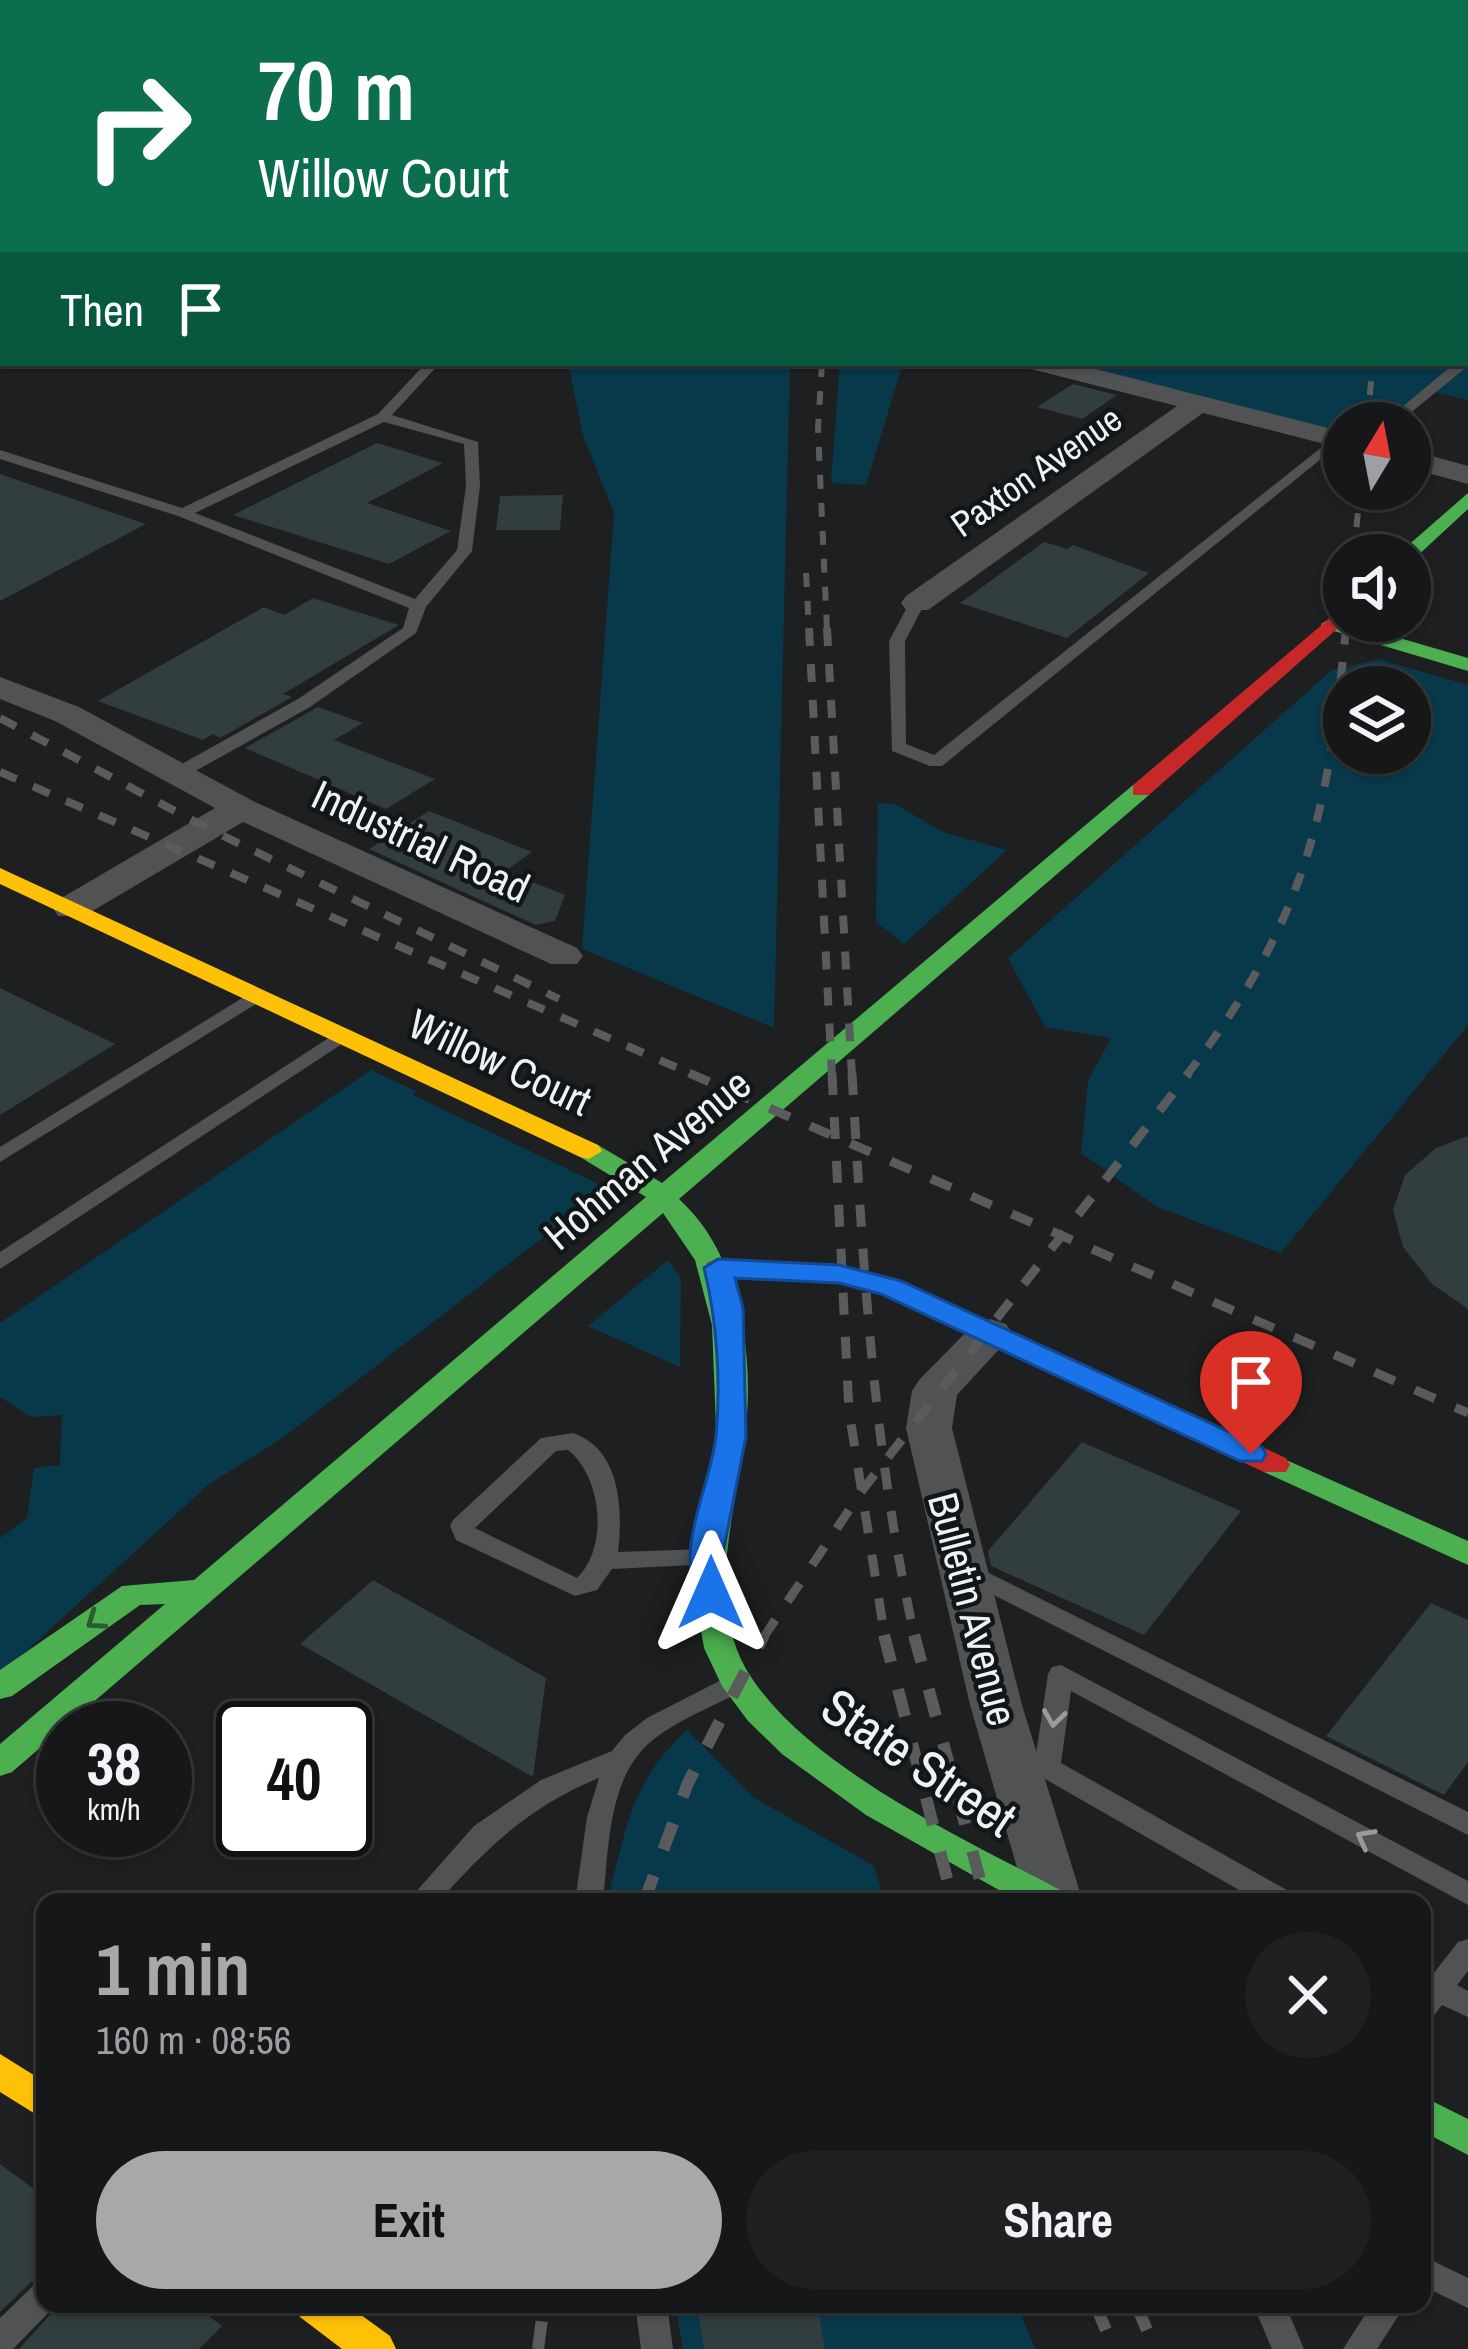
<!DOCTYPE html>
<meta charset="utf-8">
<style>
body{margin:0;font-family:"Archivo Narrow",sans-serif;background:#1f2021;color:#f1f3f6;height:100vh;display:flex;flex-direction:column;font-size:45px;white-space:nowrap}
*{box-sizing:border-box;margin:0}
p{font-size:39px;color:#9e9fa2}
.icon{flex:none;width:66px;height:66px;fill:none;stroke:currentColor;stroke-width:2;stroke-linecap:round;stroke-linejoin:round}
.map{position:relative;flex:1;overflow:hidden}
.panel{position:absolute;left:36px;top:1893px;width:1395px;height:420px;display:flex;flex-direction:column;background:#161718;border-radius:24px;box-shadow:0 3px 9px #0004,0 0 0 3px #353637}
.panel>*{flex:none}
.top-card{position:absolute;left:0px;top:0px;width:1470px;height:366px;box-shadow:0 3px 9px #0004,0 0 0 3px #353637;background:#0b6e4f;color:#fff;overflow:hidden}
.needle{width:78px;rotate:10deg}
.controls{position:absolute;left:1323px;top:402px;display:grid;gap:24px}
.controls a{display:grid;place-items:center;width:108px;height:108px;border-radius:50%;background:#161718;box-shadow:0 3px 9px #0004,0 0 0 3px #353637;font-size:60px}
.speed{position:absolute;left:36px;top:1701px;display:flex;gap:24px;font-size:60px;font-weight:700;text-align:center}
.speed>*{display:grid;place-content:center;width:156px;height:156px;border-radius:50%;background:#161718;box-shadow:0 3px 9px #0004,0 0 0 3px #353637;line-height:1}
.speed small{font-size:30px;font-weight:400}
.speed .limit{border:6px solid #111;border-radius:18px;background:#fff;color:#111}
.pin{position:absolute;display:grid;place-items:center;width:102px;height:102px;color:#fff;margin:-123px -51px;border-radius:50% 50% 50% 0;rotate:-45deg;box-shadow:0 0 12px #0007}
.pin .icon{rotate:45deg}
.me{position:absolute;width:132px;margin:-66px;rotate:0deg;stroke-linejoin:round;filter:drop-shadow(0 0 9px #0008)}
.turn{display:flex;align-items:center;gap:42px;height:252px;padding:0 60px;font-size:54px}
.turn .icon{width:156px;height:156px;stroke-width:2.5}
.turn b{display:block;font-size:84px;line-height:102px}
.then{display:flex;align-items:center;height:114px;padding:0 60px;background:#0003;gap:24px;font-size:45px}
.round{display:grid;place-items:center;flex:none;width:126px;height:126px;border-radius:63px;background:#1f2021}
.overview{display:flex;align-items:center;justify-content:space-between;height:204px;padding:0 60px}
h1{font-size:72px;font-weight:700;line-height:90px;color:#a6a8a9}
.cta{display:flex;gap:24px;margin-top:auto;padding:24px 60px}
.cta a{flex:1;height:138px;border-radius:72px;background:#a6a8a9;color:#111;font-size:48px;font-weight:700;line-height:138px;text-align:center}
.cta a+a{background:#1f2021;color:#f1f3f6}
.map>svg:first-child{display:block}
.green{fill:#08394a;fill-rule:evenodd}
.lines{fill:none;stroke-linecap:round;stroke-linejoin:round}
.river{fill:#0a0323;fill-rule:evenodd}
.building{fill:#313d3e}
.lane{fill:#505253;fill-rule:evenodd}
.street{fill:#505253;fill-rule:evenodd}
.fast{fill:#4caf50;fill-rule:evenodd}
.slow{fill:#ffc107;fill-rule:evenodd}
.jam{fill:#c62828;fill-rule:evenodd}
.rail-far3{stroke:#595b5c;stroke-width:6;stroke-dasharray:14 14;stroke-linecap:butt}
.rail-far2{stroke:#595b5c;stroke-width:8;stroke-dasharray:18 18;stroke-linecap:butt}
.rail-far1{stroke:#595b5c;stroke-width:9;stroke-dasharray:22 22;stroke-linecap:butt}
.rail{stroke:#595b5c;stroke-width:12;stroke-dasharray:28 28;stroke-linecap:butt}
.oneway{stroke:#2d5b31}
.oneway2{stroke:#989a9b}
.route{fill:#1a73e8;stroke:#114b97;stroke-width:3}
.labels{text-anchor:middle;stroke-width:9;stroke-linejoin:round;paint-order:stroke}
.far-street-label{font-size:36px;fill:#eff2f3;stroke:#131618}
.street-label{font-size:42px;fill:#eff2f3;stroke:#131618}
.near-street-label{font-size:51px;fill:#eff2f3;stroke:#131618}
</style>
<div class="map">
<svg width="1468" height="2349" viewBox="0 0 1468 2349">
<rect width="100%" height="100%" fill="#1d1f20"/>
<g class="green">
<path d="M 1468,287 L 1468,400 L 1429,391 L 1390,423 L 1344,423 L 1344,442 L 1036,363 L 1467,363 Z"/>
<path d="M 568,363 L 790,363 L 774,1028 L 582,949 L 614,513 L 583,435 Z"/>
<path d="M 840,363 L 903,363 L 866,485 L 831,483 Z"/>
<path d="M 1379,659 L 1468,685 L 1468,1025 L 1281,1253 L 1157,1207 L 1081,1153 L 1088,1081 L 1111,1038 L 1045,1027 L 1008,958 L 1332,670 ZM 1344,687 L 1410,687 L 1410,753 L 1344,753 Z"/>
<path d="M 878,803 L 895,804 L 943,832 L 1007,850 L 904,944 L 876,922 Z"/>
<path d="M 371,1070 L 416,1091 L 413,1095 L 607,1188 L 284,1437 L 208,1485 L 0,1675 L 0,1538 L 27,1518 L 34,1468 L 60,1465 L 62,1415 L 31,1417 L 0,1397 L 0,1323 Z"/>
<path d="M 668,1260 L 681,1278 L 680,1367 L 588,1326 Z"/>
<path d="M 687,1730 L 753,1797 L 874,1866 L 885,1902 L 613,1902 L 610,1889 C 629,1819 632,1782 687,1730 Z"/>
<path d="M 675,2304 L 1017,2304 L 1035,2349 L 683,2349 Z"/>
</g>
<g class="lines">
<rect class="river" x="1467" y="255" width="1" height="27"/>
</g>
<g class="building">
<path d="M 1073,384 L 1117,395 L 1082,419 L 1037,407 Z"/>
<path d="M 377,443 L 443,463 L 367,503 L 451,531 L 389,564 L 233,515 Z"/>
<path d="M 0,474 L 146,524 L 0,601 Z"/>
<path d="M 563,495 L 560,530 L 496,530 L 500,496 Z"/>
<path d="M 1044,542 L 1067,549 L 1073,545 L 1149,573 L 1067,638 L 960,603 Z"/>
<path d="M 313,598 L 399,625 L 283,694 L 292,697 L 220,738 L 213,734 L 203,740 L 98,701 L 264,607 L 284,615 Z"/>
<path d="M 318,707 L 363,723 L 334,740 L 435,779 L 386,809 L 245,748 Z"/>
<path d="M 429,811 L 532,852 L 505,871 L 565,895 L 555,921 L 536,925 L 369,849 Z"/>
<path d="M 0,988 L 115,1044 L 0,1115 Z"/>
<path d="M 1468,1136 L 1468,1309 L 1432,1284 L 1403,1247 L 1393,1210 L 1405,1175 L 1436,1148 Z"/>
<path d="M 1082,1442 L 1241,1511 L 1144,1635 L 991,1566 L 988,1551 Z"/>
<path d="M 373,1580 L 546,1678 L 533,1777 L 300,1644 Z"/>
<path d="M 1431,1603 L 1468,1620 L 1468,1762 L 1444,1795 L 1326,1736 Z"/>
<path d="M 0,2164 L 45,2197 L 45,2277 L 31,2282 L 0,2312 Z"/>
<path d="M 60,2304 L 193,2304 L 222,2326 L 199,2349 L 19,2349 Z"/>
<path d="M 697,2304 L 817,2304 L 825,2349 L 704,2349 Z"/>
</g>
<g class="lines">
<g class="lane">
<path d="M 1073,0 L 1083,0 L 1084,3 L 1074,3 Z"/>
<path d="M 1233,0 L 1244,0 L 1247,3 L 1236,3 Z"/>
<path d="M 3,283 L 3,292 L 0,293 L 0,284 Z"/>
<rect x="1467" y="337" width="1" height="9"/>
<path d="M 1467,360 L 1468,366 L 1398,423 L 1383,423 L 1455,363 L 1467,363 Z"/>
<path d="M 426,363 L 440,363 L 392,415 L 478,442 L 480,486 L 472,551 L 426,607 L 416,633 L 310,707 L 183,778 L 171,778 L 171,770 L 298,699 L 403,628 L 409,608 L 178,516 L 0,459 L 0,450 L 182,508 L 378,414 ZM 384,422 L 464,444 L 466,486 L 457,550 L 415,599 L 195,513 Z"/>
<path d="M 1337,435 L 1344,439 L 1342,442 L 942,766 L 930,766 L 892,751 L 889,641 L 911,600 L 923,600 L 925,603 L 905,641 L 906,744 L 934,755 Z"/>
<path d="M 257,989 L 267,995 L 264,999 L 0,1162 L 0,1147 Z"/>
<path d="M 344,1028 L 354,1034 L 351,1038 L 0,1269 L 0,1252 Z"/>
<path d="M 573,1433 C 621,1449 623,1510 618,1552 L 705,1549 L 714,1552 L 717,1558 L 714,1564 L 612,1569 L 597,1590 L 575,1596 L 456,1540 L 450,1526 L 453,1520 L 541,1438 ZM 568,1450 C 602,1477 609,1547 577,1578 L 475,1528 L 556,1451 Z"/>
<path d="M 965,1561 L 1468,1812 L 1468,1835 L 956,1576 L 953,1570 L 956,1564 Z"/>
<path d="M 1061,1665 L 1468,1881 L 1468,1905 L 1071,1691 L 1061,1763 L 1294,1894 L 1298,1902 L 1260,1902 L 1038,1775 L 1034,1768 L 1048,1674 L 1052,1667 Z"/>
<path d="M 731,1675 L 740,1678 L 744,1685 L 740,1692 C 708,1709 669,1723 643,1749 C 608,1786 608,1855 603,1902 L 575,1902 L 587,1817 L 599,1778 C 528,1807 489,1846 438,1902 L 407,1902 L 474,1826 L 541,1780 L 612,1751 L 625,1735 L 647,1718 Z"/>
<path d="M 1468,1939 L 1468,1971 L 1457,1985 L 1468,1991 L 1468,2017 L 1442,2005 L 1432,2018 L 1422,2022 L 1422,1968 L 1434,1973 L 1458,1942 Z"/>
<path d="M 1422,2261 L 1433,2261 L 1468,2278 L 1468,2308 L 1429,2289 L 1422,2289 Z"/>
<path d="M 45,2281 L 45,2304 L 56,2305 L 13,2349 L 0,2349 L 0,2318 L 34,2285 Z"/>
<path d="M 635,2304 L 667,2304 L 673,2349 L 641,2349 Z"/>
<path d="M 1253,2304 L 1285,2304 L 1304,2349 L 1272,2349 Z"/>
<path d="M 1372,2304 L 1406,2304 L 1377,2349 L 1343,2349 Z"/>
</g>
<g class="street">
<path d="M 1027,363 L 1072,363 L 1344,432 L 1344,449 L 1203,413 L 928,610 L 906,610 L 901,603 L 906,596 L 1177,406 L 1031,369 Z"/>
<path d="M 1410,450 L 1468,466 L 1468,484 L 1410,468 Z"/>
<path d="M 0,677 L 79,707 L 253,801 L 577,948 L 583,956 L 577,964 L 551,964 L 243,822 L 84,916 L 58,916 L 53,908 L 58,900 L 215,808 L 55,721 L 0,699 Z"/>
<path d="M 990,1319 L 1006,1324 L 1013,1334 L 957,1395 L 952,1428 L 1022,1705 L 1083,1902 L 1027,1902 L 970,1705 L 906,1428 L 912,1391 L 919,1380 L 974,1324 Z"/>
</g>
<g class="fast">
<path d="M 1468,493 L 1468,509 L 1414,559 L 1397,555 Z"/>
<path d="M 1331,618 L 1468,658 L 1468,671 L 1324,628 L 1321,624 Z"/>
<path d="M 1141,783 L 1149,785 L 1149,795 L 679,1199 C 741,1255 755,1357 745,1436 C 736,1511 706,1598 746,1669 C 803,1766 966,1840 1064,1892 L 1069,1902 L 1020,1902 L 866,1815 L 782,1754 L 748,1721 L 722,1686 L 704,1648 L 694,1588 L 716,1427 L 712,1325 L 695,1260 L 663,1213 L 12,1772 L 0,1776 L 0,1744 L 165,1604 L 140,1605 L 12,1696 L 0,1699 L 0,1670 L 122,1586 L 194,1580 L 646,1197 L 580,1157 L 576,1151 L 580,1145 L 598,1145 L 662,1183 L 1133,785 Z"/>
<path d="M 1275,1455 L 1468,1541 L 1468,1565 L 1264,1472 L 1260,1465 L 1264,1458 Z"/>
<path d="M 1422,2096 L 1468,2119 L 1468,2155 L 1422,2131 Z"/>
</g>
<g class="slow">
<path d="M 0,868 L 598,1145 L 602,1151 L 589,1159 L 580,1157 L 0,884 Z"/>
<path d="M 0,2054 L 45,2082 L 45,2120 L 0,2092 Z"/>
<path d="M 294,2304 L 346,2304 L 390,2336 L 396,2349 L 342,2349 L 300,2317 Z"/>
</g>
<g class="jam">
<path d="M 1344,606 L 1346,621 L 1149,795 L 1133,795 L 1133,785 Z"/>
<path d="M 718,1259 L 839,1265 L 901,1281 L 1286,1458 L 1290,1465 L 1286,1472 L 1264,1472 L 881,1294 L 839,1283 L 708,1274 L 704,1268 L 708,1262 Z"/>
</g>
<g class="rail-far3">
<path d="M 822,363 L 818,429 L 827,631"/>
<path d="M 1367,423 L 1373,363"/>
<path d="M 1354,555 L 1360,489"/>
<path d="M 806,573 L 809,631"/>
<path d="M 1346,631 L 1347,621"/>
</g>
<g class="rail-far2">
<path d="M 809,628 L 832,1076"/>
<path d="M 827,628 L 852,1076"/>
<path d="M 0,718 L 207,828 L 559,999"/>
<path d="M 0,772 L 696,1076"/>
<path d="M 1186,1076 C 1305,922 1328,817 1346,628"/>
</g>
<g class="rail-far1">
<path d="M 689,1073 L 1468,1413"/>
<path d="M 832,1073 L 849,1411 L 885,1638"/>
<path d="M 852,1073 C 863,1263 873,1452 915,1638"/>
<path d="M 763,1638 L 864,1488 L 1189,1073"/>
</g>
<g class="rail">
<path d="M 884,1635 L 953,1902"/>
<path d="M 914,1635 L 986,1902"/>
<path d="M 644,1902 L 688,1783 L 764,1635"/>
<path d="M 1095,2304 L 1114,2349"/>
<path d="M 1136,2304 L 1155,2349"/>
<path d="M 538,2349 L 544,2304"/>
</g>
</g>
<defs><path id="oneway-chevron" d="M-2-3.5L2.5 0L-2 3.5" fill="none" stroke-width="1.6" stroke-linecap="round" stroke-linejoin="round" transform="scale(3)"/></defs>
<use class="oneway" href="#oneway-chevron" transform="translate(95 1621) rotate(145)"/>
<g class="oneway2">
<use href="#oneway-chevron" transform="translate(1054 1718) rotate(98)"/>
<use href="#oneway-chevron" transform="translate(1365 1838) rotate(-152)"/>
</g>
<path class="route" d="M 718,1259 L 839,1265 L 901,1281 L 1262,1447 L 1266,1454 L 1262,1461 L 1240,1461 L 881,1294 L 839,1283 L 735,1278 L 743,1308 L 746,1437 L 722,1558 L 727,1593 L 722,1601 L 700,1601 C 672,1553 711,1486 716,1436 C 721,1382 717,1320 704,1268 Z"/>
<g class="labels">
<g class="far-street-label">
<text transform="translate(1036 471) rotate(-35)" y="13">Paxton Avenue</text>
</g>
<g class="street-label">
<text transform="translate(421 841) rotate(25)" y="15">Industrial Road</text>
<text transform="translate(500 1062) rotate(25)" y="15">Willow Court</text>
<text transform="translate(647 1159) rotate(-40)" y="15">Hohman Avenue</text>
<text transform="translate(973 1609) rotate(75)" y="15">Bulletin Avenue</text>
</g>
<g class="near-street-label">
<text transform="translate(919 1762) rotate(34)" y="18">State Street</text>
</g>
</g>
</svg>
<div class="controls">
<a><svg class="needle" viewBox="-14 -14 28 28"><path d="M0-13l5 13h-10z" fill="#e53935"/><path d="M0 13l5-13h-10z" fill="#9e9fa2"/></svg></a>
<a><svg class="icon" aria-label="sound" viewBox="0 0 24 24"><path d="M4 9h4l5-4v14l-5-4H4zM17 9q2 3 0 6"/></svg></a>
<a><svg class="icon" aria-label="layers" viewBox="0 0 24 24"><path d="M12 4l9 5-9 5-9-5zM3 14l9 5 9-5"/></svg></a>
</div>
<div class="speed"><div>38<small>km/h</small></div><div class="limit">40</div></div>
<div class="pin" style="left:1251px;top:1454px;background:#d93025"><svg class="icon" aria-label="arrive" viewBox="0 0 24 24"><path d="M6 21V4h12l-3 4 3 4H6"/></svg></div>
<svg class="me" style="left:711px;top:1593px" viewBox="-20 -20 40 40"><path d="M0-17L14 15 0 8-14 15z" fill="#1a73e8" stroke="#fff" stroke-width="4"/></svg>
<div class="top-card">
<div class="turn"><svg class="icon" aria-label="right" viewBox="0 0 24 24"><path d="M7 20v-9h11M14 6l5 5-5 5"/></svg><div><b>70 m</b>Willow Court</div></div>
<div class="then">Then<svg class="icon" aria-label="arrive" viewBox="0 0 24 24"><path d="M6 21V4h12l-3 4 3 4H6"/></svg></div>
</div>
<section class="panel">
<div class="overview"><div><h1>1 min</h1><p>160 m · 08:56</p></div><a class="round"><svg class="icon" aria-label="close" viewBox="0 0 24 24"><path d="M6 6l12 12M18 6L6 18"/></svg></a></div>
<div class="cta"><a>Exit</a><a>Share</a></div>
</section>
</div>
